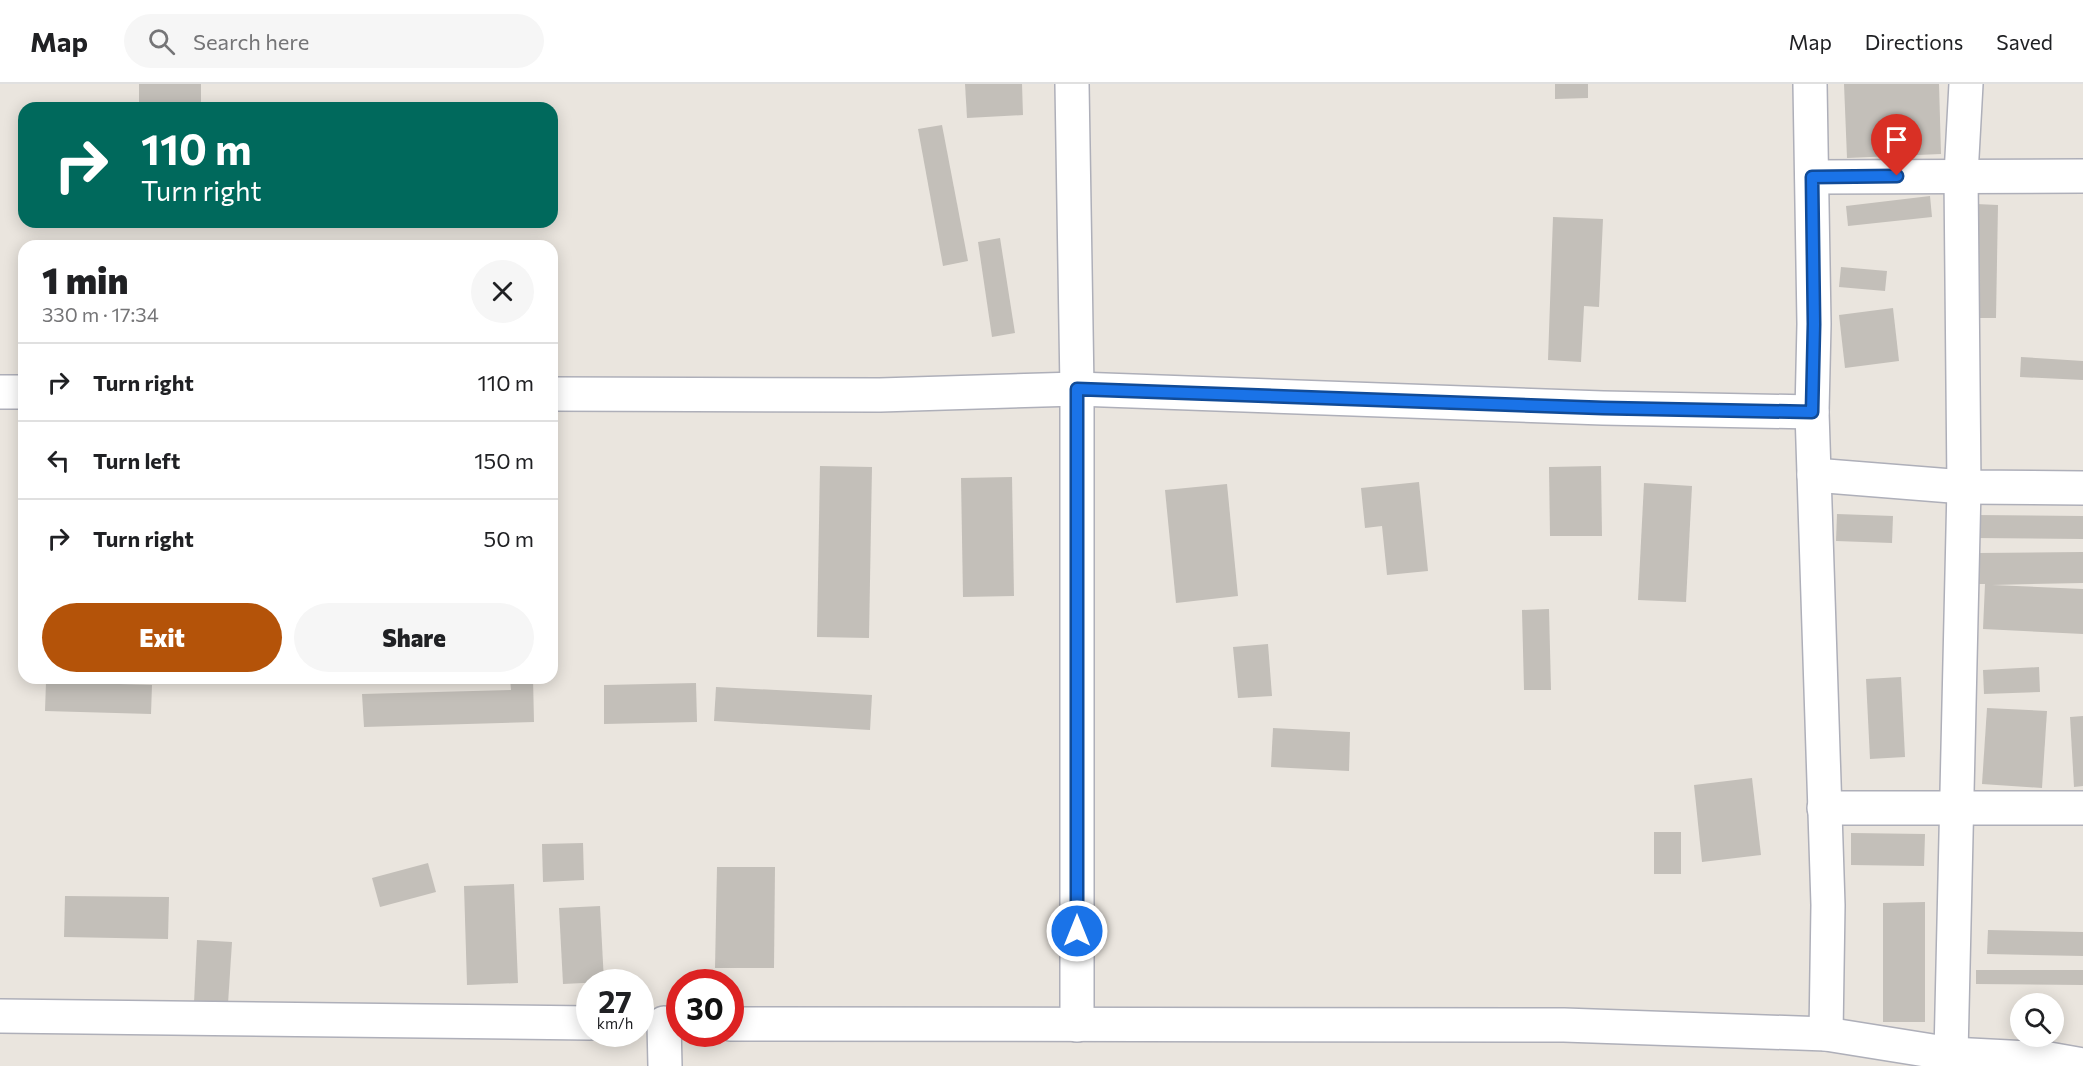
<!DOCTYPE html>
<meta charset="utf-8">
<style>
body{margin:0;font-family:Commissioner,sans-serif;background:#f6f6f6;color:#202124;height:100vh;display:flex;flex-direction:column;font-size:22px;white-space:nowrap}
*{box-sizing:border-box;margin:0}
p{font-size:20px;color:#757577}
.icon{flex:none;width:33px;height:33px;fill:none;stroke:currentColor;stroke-width:2;stroke-linecap:round;stroke-linejoin:round}
.map{position:relative;flex:1;overflow:hidden}
.side{position:absolute;left:18px;top:156px;width:540px;height:444px;display:flex;flex-direction:column;background:#fff;border-radius:18px;box-shadow:0 3px 15px #0003}
.side>*{flex:none}
.hud{position:absolute;left:18px;top:18px;width:540px;height:126px;border-radius:18px;box-shadow:0 3px 15px #0003;background:#00695c;color:#fff;overflow:hidden}
.buttons{position:absolute;left:2010px;top:909px;display:grid;gap:12px}
.buttons a{display:grid;place-items:center;width:54px;height:54px;border-radius:50%;background:#fff;box-shadow:0 3px 15px #0003;font-size:30px}
.speed{position:absolute;left:576px;top:885px;display:flex;gap:12px;font-size:30px;font-weight:700;text-align:center}
.speed>*{display:grid;place-content:center;width:78px;height:78px;border-radius:50%;background:#fff;box-shadow:0 3px 15px #0003;line-height:1}
.speed small{font-size:15px;font-weight:400}
.speed .limit{border:9px solid #d22;background:#fff;color:#111}
.pin{position:absolute;display:grid;place-items:center;width:51px;height:51px;color:#fff;margin:-62px -26px;border-radius:50% 50% 50% 0;rotate:-45deg;box-shadow:0 0 6px #0007}
.pin .icon{rotate:45deg}
.me{position:absolute;width:66px;margin:-33px;rotate:0deg;stroke-linejoin:round;filter:drop-shadow(0 0 4px #0008)}
.turn{display:flex;align-items:center;gap:21px;height:126px;padding:0 24px;font-size:27px}
.turn .icon{width:78px;height:78px;stroke-width:2.5}
.turn b{display:block;font-size:42px;line-height:51px}
.round{display:grid;place-items:center;flex:none;width:63px;height:63px;border-radius:32px;background:#f6f6f6}
.headline{display:flex;align-items:center;justify-content:space-between;height:102px;padding:0 24px}
h1{font-size:36px;font-weight:800;line-height:45px}
.button{display:flex;gap:12px;margin-top:auto;padding:12px 24px}
.button a{flex:1;height:69px;border-radius:36px;background:#b45309;color:#fff;font-size:24px;font-weight:800;line-height:69px;text-align:center}
.button a+a{background:#f6f6f6;color:#202124}
ul{padding:0;list-style:none}
li{display:flex;align-items:center;gap:18px;height:78px;padding:0 24px;border-top:2px solid #e0e0e0}
li div{flex:1}
li b{display:block;font-size:22px}
li em{font-style:normal}
header{display:flex;align-items:center;gap:36px;box-sizing:border-box;height:84px;padding:0 30px;background:#fff;border-bottom:2px solid #e0e0e0}
header strong{font-size:28px}
nav{display:flex;gap:33px;margin-inline-start:auto;font-size:21px}
.search{width:420px;height:54px;background:#f6f6f6;display:flex;align-items:center;gap:15px;box-sizing:border-box;padding:0 21px;border-radius:33px;color:#757577;font-size:22px}
.map>svg:first-child{display:block}
.building{fill:#c3bfb9}
.lines{fill:none;stroke-linecap:round;stroke-linejoin:round}
.minor-casing{stroke:#aeafb9;stroke-width:36}
.minor{stroke:#fff;stroke-width:33}
.route-casing{stroke:#114b97;stroke-width:15}
.route{stroke:#1a73e8;stroke-width:10}
</style>
<header>
<strong>Map</strong>
<div class="search"><svg class="icon" aria-label="search" viewBox="0 0 24 24"><circle cx="10" cy="10" r="6"/><path d="M15 15l6 6"/></svg>Search here</div>
<nav><a>Map</a><a>Directions</a><a>Saved</a></nav>
</header>
<div class="map">
<svg width="2083" height="982" viewBox="0 0 2083 982">
<rect width="100%" height="100%" fill="#eae5de"/>
<g class="building">
<rect x="139" y="0" width="62" height="24"/>
<path d="M 965,0 L 1022,0 L 1023,31 L 967,34 Z"/>
<path d="M 1555,0 L 1588,0 L 1588,14 L 1555,15 Z"/>
<path d="M 1844,0 L 1939,0 L 1941,70 L 1847,74 Z"/>
<path d="M 942,41 L 968,177 L 943,182 L 918,45 Z"/>
<path d="M 1930,112 L 1932,133 L 1848,142 L 1846,122 Z"/>
<path d="M 1976,120 L 1998,121 L 1996,234 L 1975,234 Z"/>
<path d="M 1553,133 L 1603,135 L 1599,223 L 1584,222 L 1581,278 L 1548,276 Z"/>
<path d="M 1000,154 L 1015,249 L 992,253 L 978,158 Z"/>
<path d="M 1841,183 L 1887,187 L 1885,207 L 1839,203 Z"/>
<path d="M 1893,224 L 1899,277 L 1845,284 L 1839,231 Z"/>
<path d="M 2021,273 L 2083,277 L 2083,296 L 2020,293 Z"/>
<path d="M 20,375 L 24,375 L 24,455 L 18,455 Z"/>
<path d="M 820,382 L 872,383 L 869,554 L 817,553 Z"/>
<path d="M 1601,382 L 1602,452 L 1550,452 L 1549,383 Z"/>
<path d="M 1012,393 L 1014,512 L 963,513 L 961,394 Z"/>
<path d="M 1419,398 L 1428,487 L 1387,491 L 1382,442 L 1365,444 L 1361,404 Z"/>
<path d="M 1644,399 L 1692,402 L 1686,518 L 1638,516 Z"/>
<path d="M 1227,400 L 1238,512 L 1176,519 L 1165,406 Z"/>
<path d="M 1837,430 L 1893,432 L 1892,459 L 1836,457 Z"/>
<path d="M 1975,431 L 2083,432 L 2083,455 L 1974,454 Z"/>
<path d="M 2083,468 L 2083,499 L 1992,501 L 2083,505 L 2083,550 L 1983,545 L 1985,500 L 1979,500 L 1979,469 Z"/>
<path d="M 1549,525 L 1551,606 L 1524,606 L 1522,526 Z"/>
<path d="M 1268,560 L 1272,612 L 1238,614 L 1233,563 Z"/>
<path d="M 2039,583 L 2040,608 L 1984,610 L 1983,586 Z"/>
<path d="M 1901,593 L 1905,673 L 1870,675 L 1866,595 Z"/>
<path d="M 72,594 L 119,594 L 119,600 L 152,601 L 151,630 L 45,627 L 46,598 L 72,598 Z"/>
<path d="M 510,594 L 533,594 L 534,638 L 364,643 L 362,610 L 511,606 Z"/>
<path d="M 696,599 L 697,638 L 604,640 L 604,601 Z"/>
<path d="M 716,603 L 872,611 L 870,646 L 714,637 Z"/>
<path d="M 1987,624 L 2047,627 L 2042,704 L 1982,700 Z"/>
<path d="M 2083,632 L 2083,702 L 2074,703 L 2070,633 Z"/>
<path d="M 1273,644 L 1350,648 L 1349,687 L 1271,683 Z"/>
<path d="M 1752,694 L 1761,771 L 1702,778 L 1694,701 Z"/>
<rect x="1654" y="748" width="27" height="42"/>
<path d="M 1851,749 L 1925,750 L 1924,782 L 1851,781 Z"/>
<path d="M 583,759 L 584,796 L 543,798 L 542,760 Z"/>
<path d="M 428,779 L 436,808 L 380,823 L 372,794 Z"/>
<path d="M 717,783 L 775,783 L 774,884 L 715,884 Z"/>
<path d="M 514,800 L 518,899 L 467,901 L 464,802 Z"/>
<path d="M 65,812 L 169,813 L 168,855 L 64,853 Z"/>
<path d="M 1925,818 L 1925,938 L 1883,938 L 1883,819 Z"/>
<path d="M 600,822 L 604,898 L 563,900 L 559,824 Z"/>
<path d="M 1988,846 L 2083,848 L 2083,872 L 1987,870 Z"/>
<path d="M 197,856 L 232,858 L 228,920 L 194,919 Z"/>
<path d="M 1976,886 L 2083,886 L 2083,901 L 1976,900 Z"/>
</g>
<g class="lines">
<g class="minor-casing">
<g id="minor">
<path d="M 1072,0 L 1077,305 L 1077,941"/>
<path d="M 1810,0 L 1814,240 L 1812,328 L 1828,821 L 1826,950"/>
<path d="M 1812,93 L 2083,92"/>
<path d="M 0,308 L 24,308"/>
<path d="M 552,310 L 880,311 L 1077,305 L 1603,324 L 1812,328"/>
<path d="M 1814,391 L 1964,403 L 2083,404"/>
<path d="M 1824,724 L 2083,724"/>
<path d="M 0,932 L 590,939"/>
<path d="M 664,939 L 665,982"/>
<path d="M 730,940 L 1564,941 L 1826,950 L 1951,970 L 2049,975 L 2083,981"/>
<path d="M 1951,970 L 1964,403 L 1961,91 L 1966,0"/>
</g>
</g>
<use href="#minor" class="minor"/>
</g>
<g class="lines">
<g class="route-casing">
<path id="route" d="M 1077,847 L 1077,305 L 1603,324 L 1812,328 L 1814,240 L 1812,93 L 1897,92"/>
</g>
<use href="#route" class="route"/>
</g>
</svg>
<div class="buttons">
<a><svg class="icon" aria-label="search" viewBox="0 0 24 24"><circle cx="10" cy="10" r="6"/><path d="M15 15l6 6"/></svg></a>
</div>
<div class="speed"><div>27<small>km/h</small></div><div class="limit">30</div></div>
<div class="pin" style="left:1897px;top:92px;background:#d93025"><svg class="icon" aria-label="arrive" viewBox="0 0 24 24"><path d="M6 21V4h12l-3 4 3 4H6"/></svg></div>
<svg class="me" style="left:1077px;top:847px" viewBox="-20 -20 40 40"><circle r="17" fill="#1a73e8" stroke="#fff" stroke-width="3"/><path d="M0-11L8 9 0 5-8 9z" fill="#fff"/></svg>
<div class="hud">
<div class="turn"><svg class="icon" aria-label="right" viewBox="0 0 24 24"><path d="M7 20v-9h11M14 6l5 5-5 5"/></svg><div><b>110 m</b>Turn right</div></div>
</div>
<section class="side">
<div class="headline"><div><h1>1 min</h1><p>330 m · 17:34</p></div><a class="round"><svg class="icon" aria-label="close" viewBox="0 0 24 24"><path d="M6 6l12 12M18 6L6 18"/></svg></a></div>
<ul>
<li><svg class="icon" aria-label="right" viewBox="0 0 24 24"><path d="M7 20v-9h11M14 6l5 5-5 5"/></svg><div><b>Turn right</b></div><em>110 m</em></li>
<li><svg class="icon" aria-label="left" viewBox="0 0 24 24"><path d="M17 20v-9H6M10 6l-5 5 5 5"/></svg><div><b>Turn left</b></div><em>150 m</em></li>
<li><svg class="icon" aria-label="right" viewBox="0 0 24 24"><path d="M7 20v-9h11M14 6l5 5-5 5"/></svg><div><b>Turn right</b></div><em>50 m</em></li>
</ul>
<div class="button"><a>Exit</a><a>Share</a></div>
</section>
</div>
